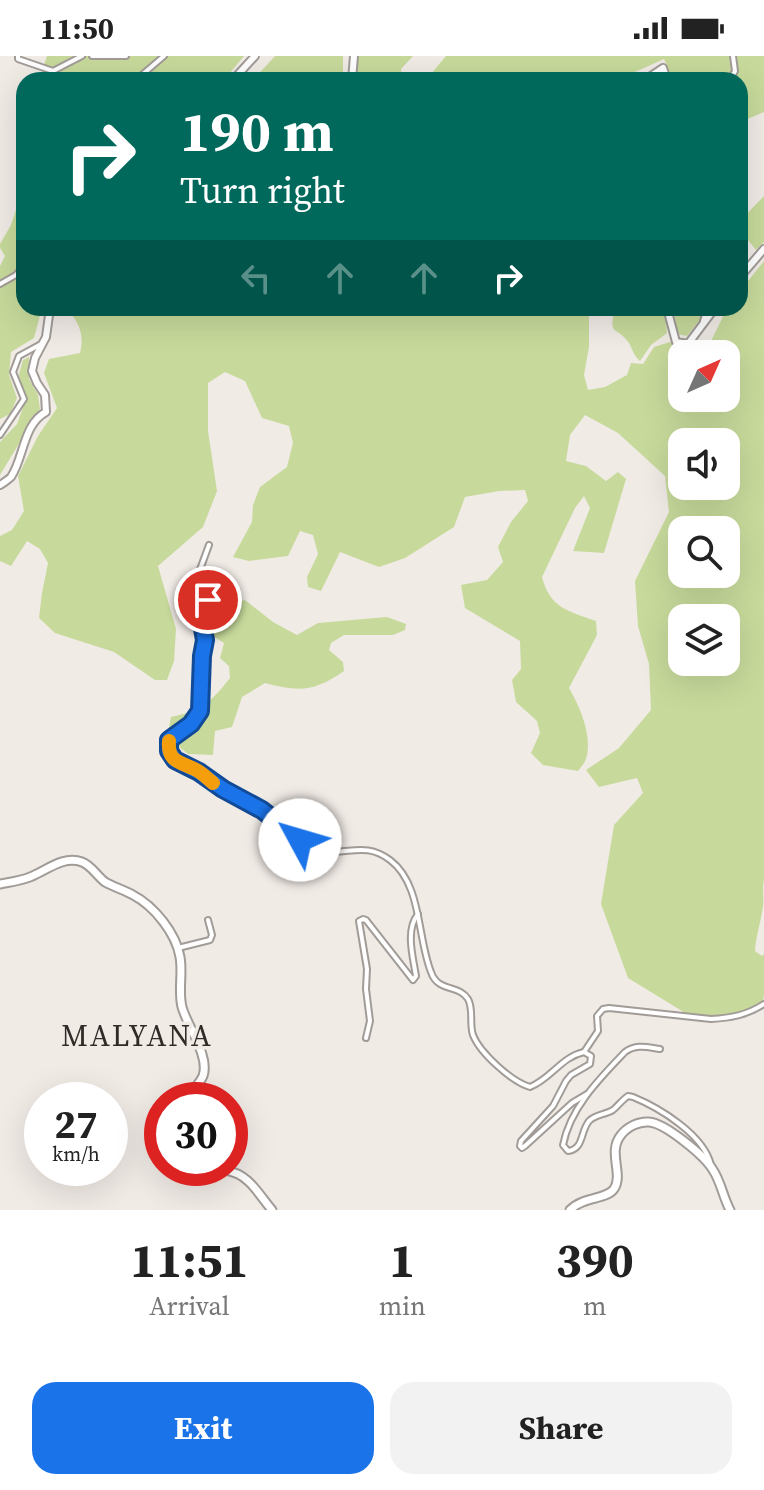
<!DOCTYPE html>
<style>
body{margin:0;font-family:"Source Serif 4",serif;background:#f2f2f2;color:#222;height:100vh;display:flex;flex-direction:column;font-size:30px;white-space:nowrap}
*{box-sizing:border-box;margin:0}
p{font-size:26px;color:#767676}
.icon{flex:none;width:44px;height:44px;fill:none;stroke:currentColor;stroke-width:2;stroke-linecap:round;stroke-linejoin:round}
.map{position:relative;height:1154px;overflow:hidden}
.details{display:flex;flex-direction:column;background:#fff;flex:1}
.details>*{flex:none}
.guide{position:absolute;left:16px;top:16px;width:732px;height:244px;border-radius:24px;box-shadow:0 8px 32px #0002;background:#00695c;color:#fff;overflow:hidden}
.needle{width:52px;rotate:45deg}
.controls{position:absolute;left:668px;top:284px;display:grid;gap:16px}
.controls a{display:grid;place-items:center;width:72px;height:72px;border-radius:16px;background:#fff;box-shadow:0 8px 32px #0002;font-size:40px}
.speed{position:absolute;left:24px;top:1026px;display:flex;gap:16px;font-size:40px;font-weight:700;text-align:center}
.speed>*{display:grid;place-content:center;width:104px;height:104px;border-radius:50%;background:#fff;box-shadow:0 8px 32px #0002;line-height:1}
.speed small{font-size:20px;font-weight:400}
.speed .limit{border:12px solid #d22;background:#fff;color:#111}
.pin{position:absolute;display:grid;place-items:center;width:68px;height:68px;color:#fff;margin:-34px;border:4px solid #fff;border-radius:50%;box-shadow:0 2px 8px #0007}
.me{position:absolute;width:88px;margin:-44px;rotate:309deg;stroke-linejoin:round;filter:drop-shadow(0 0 6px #0008)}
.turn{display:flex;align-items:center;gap:28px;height:168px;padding:0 32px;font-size:36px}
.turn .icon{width:104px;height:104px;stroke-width:2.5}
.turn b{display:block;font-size:56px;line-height:68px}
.lanes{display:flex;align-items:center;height:76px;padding:0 32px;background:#0003;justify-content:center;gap:40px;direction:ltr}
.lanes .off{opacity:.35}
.eta{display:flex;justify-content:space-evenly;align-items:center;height:136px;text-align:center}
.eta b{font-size:48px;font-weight:700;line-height:56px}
.cta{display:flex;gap:16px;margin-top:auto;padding:16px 32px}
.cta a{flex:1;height:92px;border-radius:24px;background:#1a73e8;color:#fff;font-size:32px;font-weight:700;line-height:92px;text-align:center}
.cta a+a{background:#f2f2f2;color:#222}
.status{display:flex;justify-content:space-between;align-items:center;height:56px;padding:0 40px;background:#fff;direction:ltr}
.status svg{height:22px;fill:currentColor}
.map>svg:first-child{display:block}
.green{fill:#c7da9b;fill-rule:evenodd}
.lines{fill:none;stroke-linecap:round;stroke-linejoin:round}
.minor-casing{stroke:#a29c98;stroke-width:8}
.secondary-casing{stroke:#a29c98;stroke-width:10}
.trunk-casing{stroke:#a29c98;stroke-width:11}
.minor{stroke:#fff;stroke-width:4}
.secondary{stroke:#fff;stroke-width:6}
.trunk{stroke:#fff;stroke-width:7}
.route-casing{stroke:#114b97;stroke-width:20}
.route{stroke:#1a73e8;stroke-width:14}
.slow{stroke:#f59e0b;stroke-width:14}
.labels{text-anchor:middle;stroke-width:7;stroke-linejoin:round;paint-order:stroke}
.quarter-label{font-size:30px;letter-spacing:2px;fill:#2f2b27;stroke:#f1ebe6}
</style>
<div class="status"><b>11:50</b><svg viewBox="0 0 49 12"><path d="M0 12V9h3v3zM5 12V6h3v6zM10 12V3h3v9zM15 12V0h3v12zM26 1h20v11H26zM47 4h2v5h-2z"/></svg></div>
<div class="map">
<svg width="764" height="1154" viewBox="0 0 764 1154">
<rect width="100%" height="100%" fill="#f1ebe6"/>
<g class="green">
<path d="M 47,0 L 244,0 L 224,24 L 39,24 Z"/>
<path d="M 275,0 L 343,0 L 343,24 L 253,24 Z"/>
<path d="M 356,0 L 413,0 L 401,13 L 402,24 L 354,24 Z"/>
<path d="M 446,0 L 764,0 L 764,56 L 740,66 L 740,24 L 673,24 L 664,3 L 617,24 L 426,24 Z"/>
<path d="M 24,130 L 24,252 L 42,252 L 34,282 L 11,296 L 9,319 L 17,342 L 10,358 L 0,363 L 0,210 L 5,200 L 0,192 L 0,188 L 11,169 Z"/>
<path d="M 764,140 L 764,186 L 756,194 L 740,174 L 740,165 Z"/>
<path d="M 764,205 L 764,824 C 762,833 764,841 763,850 C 761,866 756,879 755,895 L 762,900 L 764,898 L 764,939 L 761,953 L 738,962 L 700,966 L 628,922 L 601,848 L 614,769 L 643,737 L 637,722 L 599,731 L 586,714 L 619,692 L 651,654 L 649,608 L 638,570 L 635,525 L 669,456 L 665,420 L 618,377 L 585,359 L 570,379 L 566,405 L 586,410 L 606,425 L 618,416 L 626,423 L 604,497 L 573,495 L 590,452 L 584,440 L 575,452 L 542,521 C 550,552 568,555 596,565 L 597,579 L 569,632 C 580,651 593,680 586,703 C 584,708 581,711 578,715 L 543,709 L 531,697 L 540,677 L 537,665 L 516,646 L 512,624 L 521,613 L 520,585 L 465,552 L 461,529 L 487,524 L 503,506 L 498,491 L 511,466 L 528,445 L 525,434 L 499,435 L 465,441 L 454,471 L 405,502 L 379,511 L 340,496 L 321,535 L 308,531 L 307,521 L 318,498 L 313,479 L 300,475 L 288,500 L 249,505 L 233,501 L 252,466 L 253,449 L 260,431 L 287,411 L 293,387 L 289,370 L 262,362 L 245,325 L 225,316 L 208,327 L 208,375 L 217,435 L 203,471 L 158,510 L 176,573 L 174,605 L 167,624 L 155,624 L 114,596 L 55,577 L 39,562 L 42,537 L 48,507 L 40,493 L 27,485 L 11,510 L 0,505 L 0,480 L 12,474 L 24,455 L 18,420 L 38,380 L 57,352 L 44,317 L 49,303 L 80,297 C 85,277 78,266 67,252 L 589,252 L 589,291 L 584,319 L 588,334 L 605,331 L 627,319 L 631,307 L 643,308 L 654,291 L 670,286 L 686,298 L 682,298 L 682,342 L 726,342 L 726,298 L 705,298 L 726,254 L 740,252 L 740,235 ZM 682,386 L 726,386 L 726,430 L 682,430 ZM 682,474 L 726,474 L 726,518 L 682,518 ZM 682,562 L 726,562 L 726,606 L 682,606 Z"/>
<path d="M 615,252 L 661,252 L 666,265 L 667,277 L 651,289 L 640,305 C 633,299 633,294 629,287 C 616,269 608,281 615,252 Z"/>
<path d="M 674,252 L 709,252 L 687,280 L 677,278 Z"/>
<path d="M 29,301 L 29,323 L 38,339 L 40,353 L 0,419 L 0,386 L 17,368 L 24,349 L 19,318 L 23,304 Z"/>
<path d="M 245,544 L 273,566 L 297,579 L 318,567 L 387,561 L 406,568 L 405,574 L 393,579 L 344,579 L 331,587 L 329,594 L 343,606 L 344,615 C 314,636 299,636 265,627 L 242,641 L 232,671 L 215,675 L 213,699 L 188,698 L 167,681 L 171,661 C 201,655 211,646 230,622 L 229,610 L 220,602 L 224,587 L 211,579 L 211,565 L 231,547 Z"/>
</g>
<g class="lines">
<g class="minor-casing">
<g id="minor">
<path d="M 18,0 L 18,3 L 53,15 L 82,0"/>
<path d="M 92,0 L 126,0"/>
<path d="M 133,24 L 136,24 L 164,0"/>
<path d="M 730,24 L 735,15 L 733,0"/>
<path d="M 0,228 L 16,219 L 24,209"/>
<path d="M 703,265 L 707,252"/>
<path d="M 0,379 L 24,343 L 13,316 L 19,300 L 43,287"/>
<path d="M 209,489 L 195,527 L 199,538 L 211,548 L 202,567 L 205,584 L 202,600 L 200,655 L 191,668 L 169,684 C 168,691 168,696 172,701 C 178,709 191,710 199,715 C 207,721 214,728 223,733 C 237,741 252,748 266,757 C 282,768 296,785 315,792 C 344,803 362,783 390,804 C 422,828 417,881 431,916 C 438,937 459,928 468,943 C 474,954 469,967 473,979 C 480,997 512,1026 530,1031 C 551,1023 561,1001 584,996 L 591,1000 L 590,1008 L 571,1019 L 566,1025 L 553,1050 L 521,1085 L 520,1090 L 522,1092 L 525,1090 L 572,1047 L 587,1038"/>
<path d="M 178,892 L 210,884 L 212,879 L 208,864"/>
<path d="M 366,982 L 370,965 L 366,933 L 367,913 L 359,865 L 363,863 L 366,864 L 413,924 L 416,920 C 413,901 405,874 418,858"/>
<path d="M 660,993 C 646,991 636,988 625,996 C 600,1022 570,1052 563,1089 L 568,1095 C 584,1093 580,1076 589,1065 C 596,1058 605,1059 613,1054 C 618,1050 622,1044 628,1040 L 633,1041 C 660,1052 704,1079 711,1109"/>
<path d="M 584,996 L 598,975 L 597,960 L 603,953 L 609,952 L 711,963 C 731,962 747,959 764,948"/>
</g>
</g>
<g class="secondary-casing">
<g id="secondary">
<path d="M 233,24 L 255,0"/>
<path d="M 352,24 L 354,0"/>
<path d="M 645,24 L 663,12 L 667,24"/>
<path d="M 740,221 L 764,193"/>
<path d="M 667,252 L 676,286 L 688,288 L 715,252"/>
<path d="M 0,429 C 2,428 9,423 11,421 C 24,402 23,368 46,356 L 45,339 L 37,327 L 32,315 L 35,302 L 46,281 L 50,252"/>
</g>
</g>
<g class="trunk-casing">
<g id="trunk">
<path d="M 0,828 C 10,826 20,825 30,821 C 46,815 63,799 82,806 C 91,809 97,820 105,826 C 114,831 124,834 133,839 C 154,850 176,877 180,901 C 183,917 178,935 182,951 C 187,970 210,1000 203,1020 C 199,1029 190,1037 184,1044"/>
<path d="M 162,1077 L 162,1097"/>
<path d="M 171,1112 L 174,1115 C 198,1116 228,1106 248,1125 C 257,1133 264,1145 272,1154"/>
<path d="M 570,1154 C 584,1140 606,1144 614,1133 C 624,1118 607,1096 621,1079 C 627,1071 639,1065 649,1066 C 665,1067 705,1100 713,1114 C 721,1126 723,1141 730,1154"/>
</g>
</g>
<use href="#minor" class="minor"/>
<use href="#secondary" class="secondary"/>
<use href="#trunk" class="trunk"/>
</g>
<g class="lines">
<g class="route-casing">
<path id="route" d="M 208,544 L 211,551 L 202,567 L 205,584 L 202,600 L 200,655 L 191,668 L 169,684 L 169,695 L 175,704 L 199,716 L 223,733 L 262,754 L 300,784"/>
</g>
<use href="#route" class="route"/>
<path class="slow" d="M 169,685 C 167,708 183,706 198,715 C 203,718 208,723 213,727"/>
</g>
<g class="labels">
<g class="quarter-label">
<text x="137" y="990">MALYANA</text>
</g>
</g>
</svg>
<div class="controls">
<a><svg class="needle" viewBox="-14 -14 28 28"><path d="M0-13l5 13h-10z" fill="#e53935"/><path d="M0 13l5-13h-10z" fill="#767676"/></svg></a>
<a><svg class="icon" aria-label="sound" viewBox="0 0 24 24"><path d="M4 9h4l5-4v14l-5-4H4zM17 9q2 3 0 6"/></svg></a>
<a><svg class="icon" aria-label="search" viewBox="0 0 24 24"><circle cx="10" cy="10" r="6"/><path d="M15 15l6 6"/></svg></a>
<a><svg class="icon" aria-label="layers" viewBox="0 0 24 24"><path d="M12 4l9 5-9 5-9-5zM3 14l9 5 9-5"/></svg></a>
</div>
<div class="speed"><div>27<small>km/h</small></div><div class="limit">30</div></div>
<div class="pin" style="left:208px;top:544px;background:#d93025"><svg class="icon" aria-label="arrive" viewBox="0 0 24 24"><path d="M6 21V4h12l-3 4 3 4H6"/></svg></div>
<svg class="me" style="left:300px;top:784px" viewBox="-20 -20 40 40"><circle r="19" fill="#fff"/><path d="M0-13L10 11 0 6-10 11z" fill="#1a73e8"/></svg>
<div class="guide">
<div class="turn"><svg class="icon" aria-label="right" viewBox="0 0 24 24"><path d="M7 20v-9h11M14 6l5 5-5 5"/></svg><div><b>190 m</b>Turn right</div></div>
<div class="lanes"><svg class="icon off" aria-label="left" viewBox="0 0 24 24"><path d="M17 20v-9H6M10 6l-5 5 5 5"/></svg><svg class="icon off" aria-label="ahead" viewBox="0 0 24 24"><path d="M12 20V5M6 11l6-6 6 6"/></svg><svg class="icon off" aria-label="ahead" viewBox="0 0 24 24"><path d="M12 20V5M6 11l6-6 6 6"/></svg><svg class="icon" aria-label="right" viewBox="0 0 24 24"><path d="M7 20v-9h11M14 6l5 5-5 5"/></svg></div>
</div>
</div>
<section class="details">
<div class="eta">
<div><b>11:51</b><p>Arrival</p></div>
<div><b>1</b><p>min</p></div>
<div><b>390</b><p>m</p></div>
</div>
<div class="cta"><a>Exit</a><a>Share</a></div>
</section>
